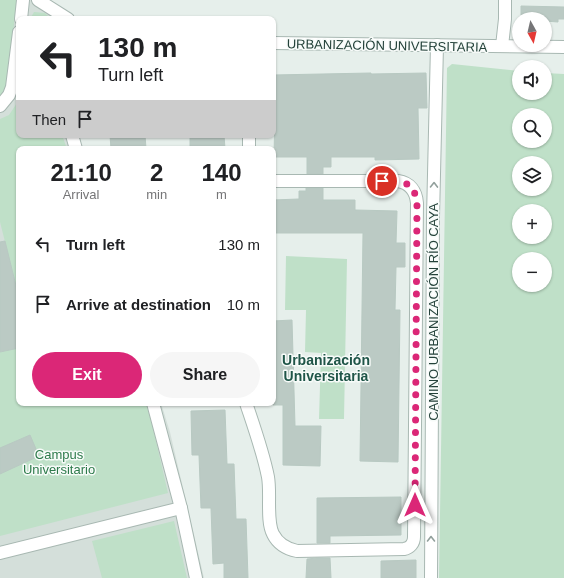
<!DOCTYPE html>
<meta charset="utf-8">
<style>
body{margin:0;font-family:Helvetica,sans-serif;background:#f6f6f6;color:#202124;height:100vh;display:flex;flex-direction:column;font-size:15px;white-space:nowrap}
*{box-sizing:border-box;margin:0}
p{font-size:13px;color:#757577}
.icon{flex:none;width:22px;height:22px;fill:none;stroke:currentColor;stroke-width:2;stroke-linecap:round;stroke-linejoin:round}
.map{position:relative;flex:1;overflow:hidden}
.sheet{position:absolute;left:16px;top:146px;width:260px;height:260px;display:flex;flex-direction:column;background:#fff;border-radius:8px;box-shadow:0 1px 3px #0004}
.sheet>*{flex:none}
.hud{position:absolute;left:16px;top:16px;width:260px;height:122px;border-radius:8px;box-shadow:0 1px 3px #0004;background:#fff;color:#202124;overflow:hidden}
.needle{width:26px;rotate:172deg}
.controls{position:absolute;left:512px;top:12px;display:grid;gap:8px}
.controls a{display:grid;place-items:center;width:40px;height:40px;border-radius:50%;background:#fff;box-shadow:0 1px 3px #0004;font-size:20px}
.pin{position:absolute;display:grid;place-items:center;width:34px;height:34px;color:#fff;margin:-17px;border:2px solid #fff;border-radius:50%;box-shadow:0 1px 4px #0007}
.me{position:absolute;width:44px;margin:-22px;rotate:0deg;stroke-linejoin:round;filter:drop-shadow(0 0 3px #0008)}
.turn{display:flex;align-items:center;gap:14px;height:84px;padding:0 16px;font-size:18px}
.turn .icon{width:52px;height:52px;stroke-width:2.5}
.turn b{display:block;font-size:28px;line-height:34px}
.then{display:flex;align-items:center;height:38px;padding:0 16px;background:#0003;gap:8px;font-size:15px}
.eta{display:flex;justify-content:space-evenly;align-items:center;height:68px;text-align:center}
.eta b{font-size:24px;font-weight:700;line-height:28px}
.button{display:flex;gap:8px;margin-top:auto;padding:8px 16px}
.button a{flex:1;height:46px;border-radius:24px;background:#db2777;color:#fff;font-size:16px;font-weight:700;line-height:46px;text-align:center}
.button a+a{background:#f6f6f6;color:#202124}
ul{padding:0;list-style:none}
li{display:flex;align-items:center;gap:12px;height:60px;padding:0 16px}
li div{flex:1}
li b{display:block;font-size:15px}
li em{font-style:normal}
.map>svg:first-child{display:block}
.built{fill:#d4dfda}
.green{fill:#bfe0c8;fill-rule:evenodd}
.building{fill:#bbcac4;stroke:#b8c9c2}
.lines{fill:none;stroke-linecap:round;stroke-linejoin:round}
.street-casing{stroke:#a8b8b2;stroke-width:14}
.street{stroke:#fff;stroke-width:12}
.oneway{stroke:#92a09c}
.route{stroke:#db2777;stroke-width:7;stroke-dasharray:0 12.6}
.labels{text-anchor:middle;stroke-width:3;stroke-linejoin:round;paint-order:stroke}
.street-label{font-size:13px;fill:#24423a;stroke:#f7fbf9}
.park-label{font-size:13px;fill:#2d7a4b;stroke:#f7fbf9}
.neighbourhood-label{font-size:14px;font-weight:bold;fill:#1f5548;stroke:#f7fbf9}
</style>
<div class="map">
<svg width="564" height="578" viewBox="0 0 564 578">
<rect width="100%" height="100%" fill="#e6efeb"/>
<path class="built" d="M 0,0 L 46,0 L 55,19 L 19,19 L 19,135 L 78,135 L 82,149 L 19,149 L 19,403 L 161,403 L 170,432 L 204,578 L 0,578 Z"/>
<g class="green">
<path d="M 0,0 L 17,0 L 6,90 L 0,97 Z"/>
<path d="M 34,12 L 45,13 L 51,19 L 30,19 Z"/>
<path d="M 452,64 L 519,71 L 519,93 L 545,93 L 545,73 L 564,74 L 564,578 L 439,578 L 447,68 ZM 519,115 L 545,115 L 545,141 L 519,141 ZM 519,163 L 545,163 L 545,189 L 519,189 ZM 519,211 L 545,211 L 545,237 L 519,237 ZM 519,259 L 545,259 L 545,285 L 519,285 Z"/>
<path d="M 19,100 L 19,135 L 62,135 L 67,149 L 19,149 L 19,297 L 0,222 L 0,119 L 9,115 Z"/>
<path d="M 286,256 L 347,259 L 344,419 L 319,419 L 321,353 L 305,352 L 306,310 L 285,310 Z"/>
<path d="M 19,347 L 19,403 L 146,403 L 153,428 L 168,493 L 0,536 L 0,352 Z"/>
<path d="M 174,521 L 187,578 L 102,578 L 92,541 Z"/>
</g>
<g class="building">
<path d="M 521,6 L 564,7 L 564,19 L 558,19 L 558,22 L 545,21 L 545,19 L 521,19 Z"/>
<path d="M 371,73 L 371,74 L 426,73 L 427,108 L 418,108 L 419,159 L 375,160 L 375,157 L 331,157 L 331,167 L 323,167 L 323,174 L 307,174 L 307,157 L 274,157 L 275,110 L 273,110 L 273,75 Z"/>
<path d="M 110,135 L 145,135 L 146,149 L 111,149 Z"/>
<path d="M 190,135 L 224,135 L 225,149 L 190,149 Z"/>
<path d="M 306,188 L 323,188 L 323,200 L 355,200 L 355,210 L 397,211 L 396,243 L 405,243 L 405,267 L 396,267 L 395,310 L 400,310 L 398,462 L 360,461 L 363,233 L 273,233 L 273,200 L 299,199 L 299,191 L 306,191 Z"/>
<path d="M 5,241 L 19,298 L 19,348 L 0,352 L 0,242 Z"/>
<path d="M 292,320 L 295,426 L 321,426 L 320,466 L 283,465 L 283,405 L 273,405 L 273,321 Z"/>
<path d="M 225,410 L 227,464 L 234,464 L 236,519 L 246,519 L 248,578 L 224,578 L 224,563 L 213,564 L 211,508 L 201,508 L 199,455 L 192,455 L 191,411 Z"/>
<path d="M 30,435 L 39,456 L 0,474 L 0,448 Z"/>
<path d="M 401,497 L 401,535 L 330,536 L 330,543 L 317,543 L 317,498 Z"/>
<path d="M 317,558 L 330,558 L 331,578 L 306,578 L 307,559 Z"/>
<path d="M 416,560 L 416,578 L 381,578 L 381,561 Z"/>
</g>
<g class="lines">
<g class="street-casing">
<g id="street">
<path d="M 38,0 L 68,19"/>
<path d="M 21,19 L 23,0"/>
<path d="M 273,43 L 564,47"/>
<path d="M 502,46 L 505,19 L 505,0"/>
<path d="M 0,106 L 9,95 L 12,87 L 19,32"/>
<path d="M 72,135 L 76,149"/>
<path d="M 249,135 L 249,149"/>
<path d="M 153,403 L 181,508 L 196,578"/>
<path d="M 246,403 C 254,427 263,452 268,477 C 271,493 266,521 273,534 C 278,544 287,549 297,551 L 404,549 C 410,548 414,543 414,537 L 417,203 C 416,191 410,183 398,181 L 273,181"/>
<path d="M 0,553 L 181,508"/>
<path d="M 431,578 L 433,217 L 437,45"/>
</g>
</g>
<use href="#street" class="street"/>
</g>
<defs><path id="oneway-chevron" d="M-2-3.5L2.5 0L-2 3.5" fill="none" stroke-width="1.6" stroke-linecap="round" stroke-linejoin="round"/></defs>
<g class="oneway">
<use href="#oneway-chevron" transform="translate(434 185) rotate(-89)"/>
<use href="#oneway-chevron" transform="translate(431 539) rotate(-90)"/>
</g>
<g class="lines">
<path class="route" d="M 382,181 C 401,181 414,180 417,203 L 415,505"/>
</g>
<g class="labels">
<g class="street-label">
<text transform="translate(387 45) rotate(1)" y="5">URBANIZACIÓN UNIVERSITARIA</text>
<text transform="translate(433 312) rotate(-90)" y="5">CAMINO URBANIZACIÓN RÍO CAYA</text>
</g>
<g class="park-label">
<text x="59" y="459">Campus<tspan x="59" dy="15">Universitario</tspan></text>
</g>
<g class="neighbourhood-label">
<text x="326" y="365">Urbanización<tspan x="326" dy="16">Universitaria</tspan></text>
</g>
</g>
</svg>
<div class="controls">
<a><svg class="needle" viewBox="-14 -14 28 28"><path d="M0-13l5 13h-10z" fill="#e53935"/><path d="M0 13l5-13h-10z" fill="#757577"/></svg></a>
<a><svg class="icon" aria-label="sound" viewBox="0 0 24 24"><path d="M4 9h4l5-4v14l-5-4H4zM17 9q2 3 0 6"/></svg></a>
<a><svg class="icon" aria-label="search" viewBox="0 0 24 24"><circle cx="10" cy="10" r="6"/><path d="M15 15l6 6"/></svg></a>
<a><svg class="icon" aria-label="layers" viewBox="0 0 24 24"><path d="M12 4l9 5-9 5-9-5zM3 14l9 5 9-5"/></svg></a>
<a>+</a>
<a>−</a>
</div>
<div class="pin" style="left:382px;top:181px;background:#d93025"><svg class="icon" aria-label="arrive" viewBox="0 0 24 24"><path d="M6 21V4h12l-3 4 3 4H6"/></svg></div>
<svg class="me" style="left:415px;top:505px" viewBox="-20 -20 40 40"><path d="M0-17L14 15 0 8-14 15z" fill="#db2777" stroke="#fff" stroke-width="4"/></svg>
<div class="hud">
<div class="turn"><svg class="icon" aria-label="left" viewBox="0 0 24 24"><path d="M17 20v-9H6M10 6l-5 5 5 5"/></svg><div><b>130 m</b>Turn left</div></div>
<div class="then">Then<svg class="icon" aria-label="arrive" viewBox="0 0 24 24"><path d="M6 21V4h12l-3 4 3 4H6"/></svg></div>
</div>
<section class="sheet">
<div class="eta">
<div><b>21:10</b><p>Arrival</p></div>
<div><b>2</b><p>min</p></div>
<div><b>140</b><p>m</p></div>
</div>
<ul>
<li><svg class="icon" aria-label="left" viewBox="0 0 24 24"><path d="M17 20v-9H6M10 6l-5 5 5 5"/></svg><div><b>Turn left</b></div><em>130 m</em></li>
<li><svg class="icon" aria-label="arrive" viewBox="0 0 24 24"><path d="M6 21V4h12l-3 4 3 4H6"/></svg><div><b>Arrive at destination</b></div><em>10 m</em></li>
</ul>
<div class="button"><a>Exit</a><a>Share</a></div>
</section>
</div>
